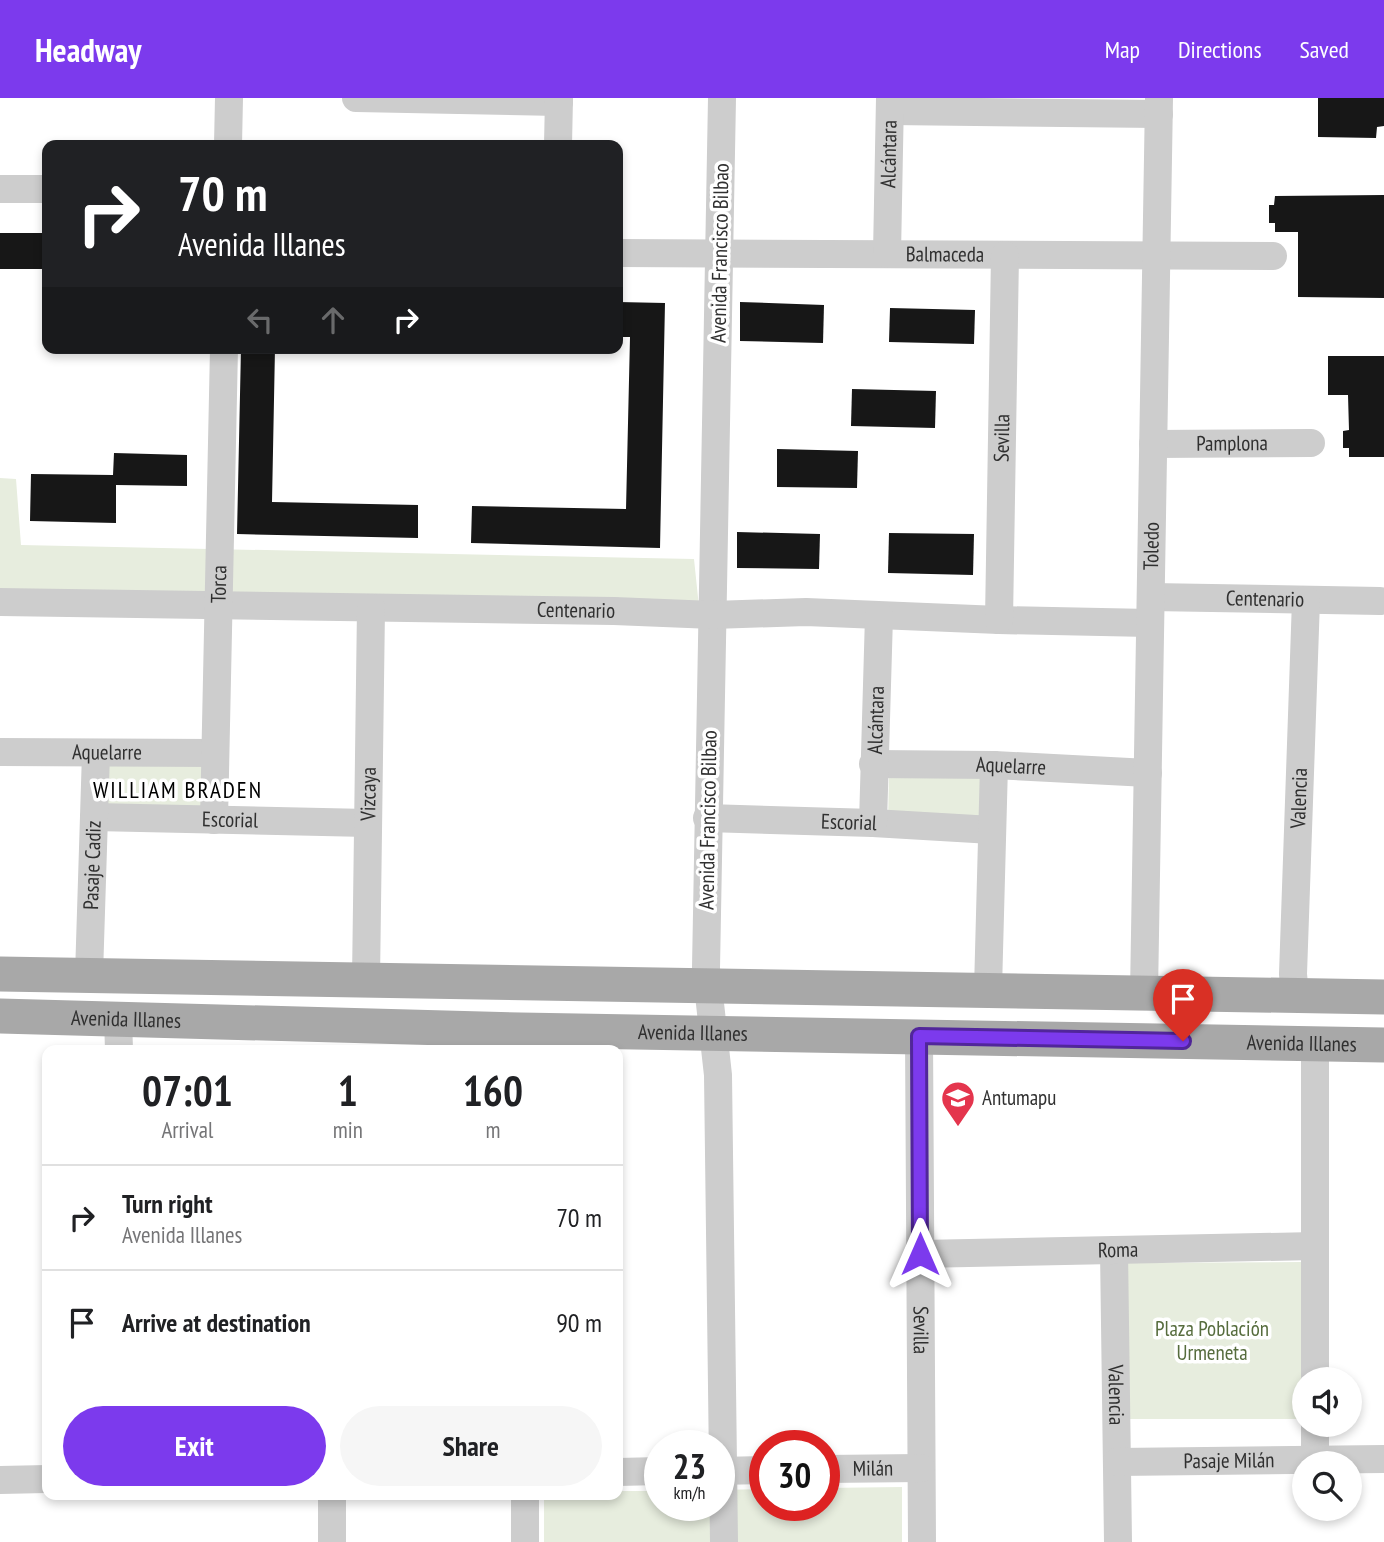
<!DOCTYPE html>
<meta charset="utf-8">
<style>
body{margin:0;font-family:"PT Sans Narrow",sans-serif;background:#f6f6f6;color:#202124;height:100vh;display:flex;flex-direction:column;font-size:26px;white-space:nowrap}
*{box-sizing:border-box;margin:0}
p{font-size:23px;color:#757577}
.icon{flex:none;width:38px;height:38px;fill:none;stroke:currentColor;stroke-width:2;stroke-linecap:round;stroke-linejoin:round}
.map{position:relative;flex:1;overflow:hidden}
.details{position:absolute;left:42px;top:947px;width:581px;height:455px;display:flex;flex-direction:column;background:#fff;border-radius:14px;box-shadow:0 4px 10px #0003}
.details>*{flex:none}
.banner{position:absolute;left:42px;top:42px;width:581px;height:214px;border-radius:14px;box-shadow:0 4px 10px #0003;background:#202124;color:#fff;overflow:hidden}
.tools{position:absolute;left:1292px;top:1269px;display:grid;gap:14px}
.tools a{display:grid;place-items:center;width:70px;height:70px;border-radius:50%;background:#fff;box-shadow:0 4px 10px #0003;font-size:35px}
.speed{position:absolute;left:644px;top:1332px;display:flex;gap:14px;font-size:35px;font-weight:700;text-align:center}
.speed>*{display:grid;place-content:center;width:91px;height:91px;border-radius:50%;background:#fff;box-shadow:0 4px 10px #0003;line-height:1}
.speed small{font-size:18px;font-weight:400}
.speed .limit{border:10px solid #d22;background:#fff;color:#111}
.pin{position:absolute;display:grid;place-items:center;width:60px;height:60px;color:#fff;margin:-72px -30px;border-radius:50% 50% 50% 0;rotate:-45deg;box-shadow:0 0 7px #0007}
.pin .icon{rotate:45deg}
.me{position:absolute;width:77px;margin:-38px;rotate:0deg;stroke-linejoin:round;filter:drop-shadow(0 0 5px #0008)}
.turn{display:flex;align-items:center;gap:24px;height:147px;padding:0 21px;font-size:32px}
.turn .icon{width:91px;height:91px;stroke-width:2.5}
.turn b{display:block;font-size:49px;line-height:60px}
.lanes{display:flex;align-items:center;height:66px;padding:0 21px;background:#0003;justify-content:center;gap:35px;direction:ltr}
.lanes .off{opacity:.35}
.eta{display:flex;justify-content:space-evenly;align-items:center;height:119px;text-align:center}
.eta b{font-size:42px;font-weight:700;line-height:49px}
.action{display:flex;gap:14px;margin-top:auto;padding:14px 21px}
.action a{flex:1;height:80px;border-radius:42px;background:#7c3aed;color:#fff;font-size:28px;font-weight:700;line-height:80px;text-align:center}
.action a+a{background:#f6f6f6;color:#202124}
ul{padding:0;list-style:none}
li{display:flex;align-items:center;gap:21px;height:105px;padding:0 21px;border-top:2px solid #e0e0e0}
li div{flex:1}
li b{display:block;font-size:26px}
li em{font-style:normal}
header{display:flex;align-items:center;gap:42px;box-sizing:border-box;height:98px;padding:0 35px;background:#7c3aed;color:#fff}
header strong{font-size:33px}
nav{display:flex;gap:38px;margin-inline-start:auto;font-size:24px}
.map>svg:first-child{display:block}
.green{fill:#e7edde}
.building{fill:#171717}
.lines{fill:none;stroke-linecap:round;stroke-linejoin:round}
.minor{stroke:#cdcdcd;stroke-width:28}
.major{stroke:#a8a8a8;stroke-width:35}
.route-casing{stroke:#51269a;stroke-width:18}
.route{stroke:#7c3aed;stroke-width:12}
.labels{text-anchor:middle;stroke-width:7;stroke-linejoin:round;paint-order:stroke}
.street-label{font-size:21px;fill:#303030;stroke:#fff}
.poi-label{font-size:21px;fill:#303030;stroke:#fff;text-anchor:start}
.park-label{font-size:21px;fill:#566c3d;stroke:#fff}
.neighbourhood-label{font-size:23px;letter-spacing:2px;fill:#000;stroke:#fff}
</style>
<header>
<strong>Headway</strong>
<nav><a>Map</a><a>Directions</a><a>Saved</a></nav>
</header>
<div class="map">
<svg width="1384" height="1444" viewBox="0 0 1384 1444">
<rect width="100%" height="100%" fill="#fff"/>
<g class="green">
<path d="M 0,380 L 16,381 L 21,447 L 694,461 L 699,509 L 0,496 Z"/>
<path d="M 99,660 L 207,661 L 206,713 L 98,711 Z"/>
<path d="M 889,671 L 1001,672 L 999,730 L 888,728 Z"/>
<path d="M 1302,1164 L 1303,1321 L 1121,1321 L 1121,1165 Z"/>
<path d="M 902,1389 L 902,1444 L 544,1444 L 544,1397 L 618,1396 L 618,1393 L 660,1393 L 660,1407 L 719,1407 L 719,1392 L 765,1391 L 765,1407 L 824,1407 L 824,1390 Z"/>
</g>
<g class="building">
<path d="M 1318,0 L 1384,0 L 1384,28 L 1377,29 L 1376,40 L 1318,39 Z"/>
<path d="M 1384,97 L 1384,200 L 1298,199 L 1298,134 L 1275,134 L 1275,125 L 1269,125 L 1269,107 L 1274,107 L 1275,98 Z"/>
<rect x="0" y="135" width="47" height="36"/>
<path d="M 618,204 L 665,205 L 660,450 L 471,445 L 472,408 L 626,411 L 630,239 L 618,239 Z"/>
<path d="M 740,204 L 824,207 L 823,245 L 740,243 Z"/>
<path d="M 890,210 L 975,212 L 974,246 L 889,244 Z"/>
<path d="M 241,250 L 275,250 L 272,404 L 418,407 L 418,440 L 237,436 Z"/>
<path d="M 1328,258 L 1384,258 L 1384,359 L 1349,359 L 1349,350 L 1343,350 L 1343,333 L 1349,332 L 1348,297 L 1328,297 Z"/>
<path d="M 852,291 L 936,293 L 935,330 L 851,328 Z"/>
<path d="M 777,351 L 858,353 L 857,390 L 777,389 Z"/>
<path d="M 114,355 L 187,357 L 187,388 L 116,387 L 116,425 L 30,423 L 31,376 L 113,377 Z"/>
<path d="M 737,434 L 820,436 L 819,471 L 737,470 Z"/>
<path d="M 889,435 L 974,436 L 973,477 L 888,475 Z"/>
</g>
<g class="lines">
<g class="minor">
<path d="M 356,0 L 559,4"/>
<path d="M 722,0 L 706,870 L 718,977 L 724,1444"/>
<path d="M 890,13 L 1159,16"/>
<path d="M 228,47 L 229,0"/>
<path d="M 558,47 L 559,0"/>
<path d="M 0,91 L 47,91"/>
<path id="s1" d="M 618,155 L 1273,158"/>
<path id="s2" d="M 887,156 L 890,0"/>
<path id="s3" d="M 1153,346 L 1311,345"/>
<path id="s4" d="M 1151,499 L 1380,503"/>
<path id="s5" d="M 0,504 L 614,513 L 713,517 L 806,514 L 999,522 L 1150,525"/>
<path id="s6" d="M 999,522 L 1005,157"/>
<path id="s7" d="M 0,654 L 215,655"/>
<path id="s8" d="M 873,666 L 994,667 L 1148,675"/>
<path id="s9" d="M 94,719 L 368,725"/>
<path id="s10" d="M 707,720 L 873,725 L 992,732"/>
<path id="s11" d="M 214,722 L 224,250"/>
<path id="s12" d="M 873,725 L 879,518"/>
<path id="s13" d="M 89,877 L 96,655"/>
<path id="s14" d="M 366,882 L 371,510"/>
<path d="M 988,891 L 994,667"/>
<path id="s15" d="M 1144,896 L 1159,0"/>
<path id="s16" d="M 1295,898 L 1293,876 L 1306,502"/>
<path d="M 118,920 L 119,952"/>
<path id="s17" d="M 919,938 L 922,1444"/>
<path id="s18" d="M 1114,1152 L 1118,1444"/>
<path id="s19" d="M 920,1156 L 1315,1148"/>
<path d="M 1315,1281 L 1315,946"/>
<path d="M 1315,1326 L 1315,1362"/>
<path id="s20" d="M 1117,1364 L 1384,1361"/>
<path id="s21" d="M 824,1371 L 921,1370"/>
<path d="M 719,1373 L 765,1372"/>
<path d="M 618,1374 L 660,1373"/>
<path d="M 0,1382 L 47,1381"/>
<path d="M 332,1396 L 332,1444"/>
<path d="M 525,1396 L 525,1444"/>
</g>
<g class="major">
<path d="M 0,876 L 1384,899"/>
<path id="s22" d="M 0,918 L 520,932 L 1384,947"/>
</g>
</g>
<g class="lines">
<g class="route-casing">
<path id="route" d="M 920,1156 L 919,938 L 1183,943"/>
</g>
<use href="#route" class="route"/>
</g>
<defs>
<g id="school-pin" transform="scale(1.75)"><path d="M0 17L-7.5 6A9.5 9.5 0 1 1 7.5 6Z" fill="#e4354d" stroke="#fff"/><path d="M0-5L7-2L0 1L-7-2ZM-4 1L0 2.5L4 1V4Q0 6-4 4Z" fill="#fff"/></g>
</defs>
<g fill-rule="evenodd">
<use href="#school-pin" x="958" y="1000"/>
</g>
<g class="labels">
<g class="street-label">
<text dy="7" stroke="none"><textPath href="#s2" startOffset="100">Alcántara</textPath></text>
<text transform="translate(720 155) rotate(-89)" y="7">Avenida Francisco Bilbao</text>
<text dy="7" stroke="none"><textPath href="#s1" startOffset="327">Balmaceda</textPath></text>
<text dy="7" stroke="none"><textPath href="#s6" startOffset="182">Sevilla</textPath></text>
<text dy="7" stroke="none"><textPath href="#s3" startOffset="79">Pamplona</textPath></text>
<text dy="7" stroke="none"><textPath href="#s15" startOffset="448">Toledo</textPath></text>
<text dy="7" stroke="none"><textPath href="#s11" startOffset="236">Torca</textPath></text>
<text dy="7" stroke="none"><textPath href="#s4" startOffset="114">Centenario</textPath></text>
<text dy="7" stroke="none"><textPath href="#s5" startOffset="576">Centenario</textPath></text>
<text dy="7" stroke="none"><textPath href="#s12" startOffset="103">Alcántara</textPath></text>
<text dy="7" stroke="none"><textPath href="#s7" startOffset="107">Aquelarre</textPath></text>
<text dy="7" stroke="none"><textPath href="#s8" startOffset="138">Aquelarre</textPath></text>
<text dy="7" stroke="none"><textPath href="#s14" startOffset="186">Vizcaya</textPath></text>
<text dy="7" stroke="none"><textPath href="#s16" startOffset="198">Valencia</textPath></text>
<text dy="7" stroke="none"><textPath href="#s9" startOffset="136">Escorial</textPath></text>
<text transform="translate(708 722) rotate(-89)" y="7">Avenida Francisco Bilbao</text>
<text dy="7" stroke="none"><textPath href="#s10" startOffset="142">Escorial</textPath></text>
<text dy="7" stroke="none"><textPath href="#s13" startOffset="110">Pasaje Cadiz</textPath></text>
<text dy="7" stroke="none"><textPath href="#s22" startOffset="126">Avenida Illanes</textPath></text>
<text dy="7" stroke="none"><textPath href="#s22" startOffset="693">Avenida Illanes</textPath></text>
<text dy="7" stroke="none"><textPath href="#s22" startOffset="1302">Avenida Illanes</textPath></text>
<text dy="7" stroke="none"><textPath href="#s19" startOffset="198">Roma</textPath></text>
<text dy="7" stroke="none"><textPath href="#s17" startOffset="294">Sevilla</textPath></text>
<text dy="7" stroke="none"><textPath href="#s18" startOffset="145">Valencia</textPath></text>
<text dy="7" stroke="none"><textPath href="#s20" startOffset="112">Pasaje Milán</textPath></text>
<text dy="7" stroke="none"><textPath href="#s21" startOffset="49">Milán</textPath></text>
</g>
<g class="poi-label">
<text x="982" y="1007">Antumapu</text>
</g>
<g class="park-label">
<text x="1212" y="1238">Plaza Población<tspan x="1212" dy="24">Urmeneta</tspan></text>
</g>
<g class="neighbourhood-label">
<text x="178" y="700">WILLIAM BRADEN</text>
</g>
</g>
</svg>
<div class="tools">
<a><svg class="icon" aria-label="sound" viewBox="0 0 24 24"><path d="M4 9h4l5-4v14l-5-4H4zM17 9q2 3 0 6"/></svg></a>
<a><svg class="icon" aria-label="search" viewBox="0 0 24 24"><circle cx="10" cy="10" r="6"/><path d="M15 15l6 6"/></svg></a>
</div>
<div class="speed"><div>23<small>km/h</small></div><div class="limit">30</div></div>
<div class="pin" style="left:1183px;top:943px;background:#d93025"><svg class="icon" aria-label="arrive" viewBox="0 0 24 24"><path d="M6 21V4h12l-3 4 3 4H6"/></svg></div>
<svg class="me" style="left:920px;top:1156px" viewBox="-20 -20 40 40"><path d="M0-17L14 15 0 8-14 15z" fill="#7c3aed" stroke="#fff" stroke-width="4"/></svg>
<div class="banner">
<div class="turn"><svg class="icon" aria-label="right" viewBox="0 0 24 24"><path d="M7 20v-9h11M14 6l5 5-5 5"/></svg><div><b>70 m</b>Avenida Illanes</div></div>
<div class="lanes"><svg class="icon off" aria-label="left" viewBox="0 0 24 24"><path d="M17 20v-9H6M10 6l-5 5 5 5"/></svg><svg class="icon off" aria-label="ahead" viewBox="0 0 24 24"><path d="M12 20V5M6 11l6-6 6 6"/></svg><svg class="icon" aria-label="right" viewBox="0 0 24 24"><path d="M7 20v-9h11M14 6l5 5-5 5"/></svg></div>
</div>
<section class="details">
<div class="eta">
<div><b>07:01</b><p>Arrival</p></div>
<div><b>1</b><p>min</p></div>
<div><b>160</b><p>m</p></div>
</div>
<ul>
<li><svg class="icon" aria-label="right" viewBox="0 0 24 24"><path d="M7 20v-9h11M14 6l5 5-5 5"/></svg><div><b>Turn right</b><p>Avenida Illanes</p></div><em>70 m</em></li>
<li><svg class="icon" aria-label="arrive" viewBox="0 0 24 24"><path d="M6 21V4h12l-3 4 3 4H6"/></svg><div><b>Arrive at destination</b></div><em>90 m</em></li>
</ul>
<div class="action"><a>Exit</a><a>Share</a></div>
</section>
</div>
